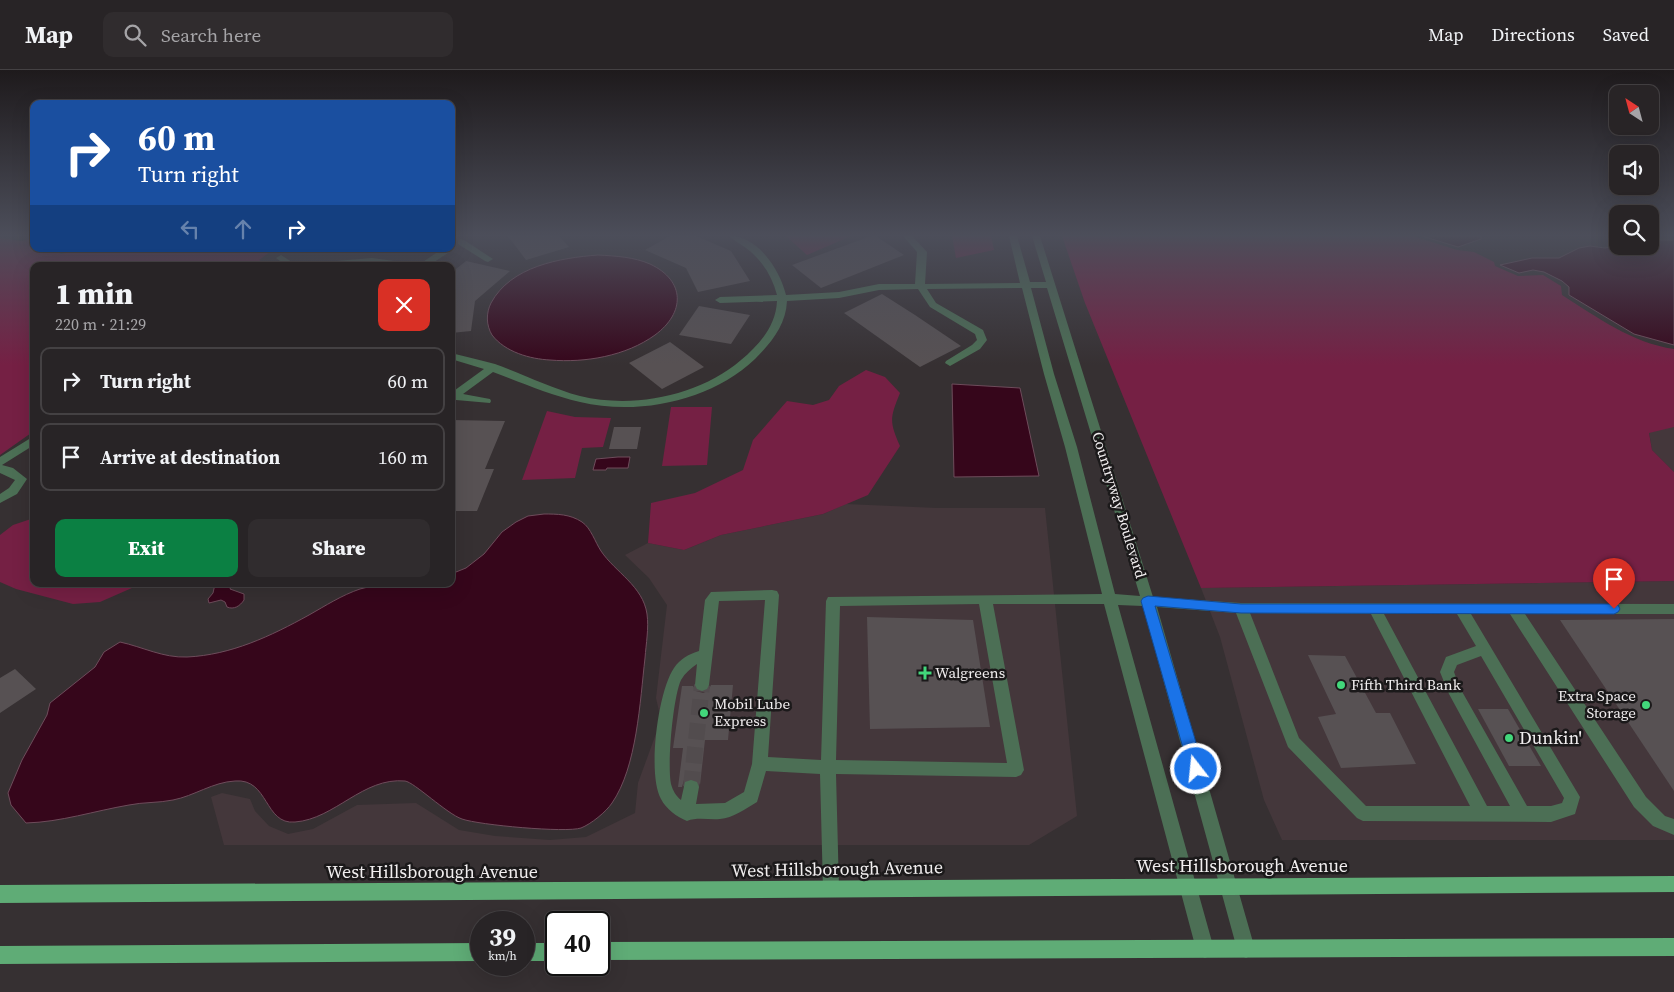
<!DOCTYPE html>
<meta charset="utf-8">
<style>
body{margin:0;font-family:"Source Serif 4",serif;background:#302c2e;color:#f1f3f6;height:100vh;display:flex;flex-direction:column;font-size:19px;white-space:nowrap}
*{box-sizing:border-box;margin:0}
p{font-size:16px;color:#a5a4a7}
.icon{flex:none;width:28px;height:28px;fill:none;stroke:currentColor;stroke-width:2;stroke-linecap:round;stroke-linejoin:round}
.map{position:relative;flex:1;overflow:hidden}
.side{position:absolute;left:30px;top:192px;width:425px;height:325px;display:flex;flex-direction:column;background:#282426;border-radius:10px;box-shadow:0 5px 20px #0002,0 0 0 1px #444143}
.side>*{flex:none}
.guide{position:absolute;left:30px;top:30px;width:425px;height:152px;border-radius:10px;box-shadow:0 5px 20px #0002,0 0 0 1px #444143;background:#1a4fa0;color:#fff;overflow:hidden}
.needle{width:32px;rotate:324deg}
.fabs{position:absolute;left:1609px;top:15px;display:grid;gap:10px}
.fabs a{display:grid;place-items:center;width:50px;height:50px;border-radius:10px;background:#282426;box-shadow:0 5px 20px #0002,0 0 0 1px #444143;font-size:25px}
.speed{position:absolute;left:470px;top:841px;display:flex;gap:10px;font-size:25px;font-weight:700;text-align:center}
.speed>*{display:grid;place-content:center;width:65px;height:65px;border-radius:50%;background:#282426;box-shadow:0 5px 20px #0002,0 0 0 1px #444143;line-height:1}
.speed small{font-size:12px;font-weight:400}
.speed .limit{border:2px solid #111;border-radius:8px;background:#fff;color:#111}
.pin{position:absolute;display:grid;place-items:center;width:42px;height:42px;color:#fff;margin:-51px -21px;border-radius:50% 50% 50% 0;rotate:-45deg;box-shadow:0 0 5px #0007}
.pin .icon{rotate:45deg}
.me{position:absolute;width:55px;margin:-28px;rotate:344deg;stroke-linejoin:round;filter:drop-shadow(0 0 4px #0008)}
.turn{display:flex;align-items:center;gap:18px;height:105px;padding:0 25px;font-size:22px}
.turn .icon{width:65px;height:65px;stroke-width:2.5}
.turn b{display:block;font-size:35px;line-height:42px}
.lanes{display:flex;align-items:center;height:48px;padding:0 25px;background:#0003;justify-content:center;gap:25px;direction:ltr}
.lanes .off{opacity:.35}
.round{display:grid;place-items:center;flex:none;width:52px;height:52px;border-radius:10px;background:#302c2e}
.head{display:flex;align-items:center;justify-content:space-between;height:85px;padding:0 25px}
h1{font-size:30px;font-weight:800;line-height:38px}
.cta{display:flex;gap:10px;margin-top:auto;padding:10px 25px}
.cta a{flex:1;height:58px;border-radius:10px;background:#0b8043;color:#fff;font-size:20px;font-weight:800;line-height:58px;text-align:center}
.cta a+a{background:#302c2e;color:#f1f3f6}
ul{padding:0;list-style:none}
li{display:flex;align-items:center;gap:15px;height:68px;margin:0 10px 8px;padding:0 15px;border:2px solid #444143;border-radius:10px}
li div{flex:1}
li b{display:block;font-size:19px}
li em{font-style:normal}
header{display:flex;align-items:center;gap:30px;box-sizing:border-box;height:70px;padding:0 25px;background:#282426;border-bottom:1px solid #444143}
header strong{font-size:24px}
nav{display:flex;gap:28px;margin-inline-start:auto;font-size:18px}
.search{width:350px;height:45px;background:#302c2e;display:flex;align-items:center;gap:12px;box-sizing:border-box;padding:0 18px;border-radius:10px;color:#a5a4a7;font-size:19px}
.map>svg:first-child{display:block}
.built{fill:#44373b}
.green{fill:#752044}
.water{fill:#36061b;stroke:#6e4c5b}
.building{fill:#575153}
.lines{fill:none;stroke-linecap:round;stroke-linejoin:round}
.minor-tunnel{stroke:#524c4e;stroke-width:16;stroke-dasharray:16 8;stroke-linecap:butt}
.minor{fill:#4c6f55;fill-rule:evenodd}
.major{fill:#5fac76;fill-rule:evenodd}
.route{fill:#1a73e8;stroke:#114b97}
.poi-dot{fill:#42d77b;stroke:#1b191a;stroke-width:2}
.labels{text-anchor:middle;stroke-width:5;stroke-linejoin:round;paint-order:stroke}
.street-label{font-size:15px;fill:#f1eeef;stroke:#1b191a}
.poi-label{font-size:15px;fill:#f1eeef;stroke:#1b191a;text-anchor:start}
.near-poi-label{font-size:18px;fill:#f1eeef;stroke:#1b191a;text-anchor:start}
.near-street-label{font-size:18px;fill:#f1eeef;stroke:#1b191a}
</style>
<header>
<strong>Map</strong>
<div class="search"><svg class="icon" aria-label="search" viewBox="0 0 24 24"><circle cx="10" cy="10" r="6"/><path d="M15 15l6 6"/></svg>Search here</div>
<nav><a>Map</a><a>Directions</a><a>Saved</a></nav>
</header>
<div class="map">
<svg width="1674" height="922" viewBox="0 0 1674 922">
<rect width="100%" height="100%" fill="#363032"/>
<g class="built">
<path d="M 1671,356 L 1674,357 L 1674,402 L 1652,380 L 1649,362 Z"/>
<path d="M 846,434 L 937,438 L 1045,438 L 1077,746 L 1029,775 L 224,775 L 211,727 L 222,723 L 250,729 L 255,741 L 269,756 L 288,764 L 313,759 L 357,735 L 416,733 L 459,760 L 495,766 L 550,770 L 586,767 L 635,743 L 638,713 L 661,650 L 656,628 L 667,535 L 649,508 L 625,485 L 648,473 L 684,480 L 721,465 L 823,444 Z"/>
<path d="M 1674,511 L 1674,770 L 1282,770 L 1264,730 L 1220,567 L 1201,518 Z"/>
</g>
<g class="green">
<path d="M 786,166 L 851,166 L 807,185 Z"/>
<path d="M 952,166 L 991,166 L 994,180 L 956,188 Z"/>
<path d="M 1062,166 L 1413,166 L 1457,180 L 1474,182 L 1494,192 L 1495,196 L 1518,206 L 1543,205 L 1561,216 L 1562,225 C 1597,247 1632,273 1674,279 L 1674,357 L 1649,363 L 1652,380 L 1674,402 L 1674,511 L 1201,518 L 1085,233 Z"/>
<path d="M 34,167 L 34,179 L 54,179 L 61,184 L 83,179 L 274,179 L 259,190 L 271,196 L 34,196 L 34,361 L 0,385 L 0,168 L 22,171 Z"/>
<path d="M 866,300 L 885,307 L 900,323 C 890,348 889,351 900,376 L 868,425 L 823,444 L 721,465 L 684,480 L 648,473 L 651,433 L 695,423 L 743,400 L 753,370 L 787,331 L 813,335 L 829,330 L 839,316 Z"/>
<path d="M 671,337 L 712,337 L 707,395 L 662,396 Z"/>
<path d="M 547,341 L 575,347 L 611,348 L 603,377 L 582,378 L 575,408 L 522,410 Z"/>
<path d="M 34,448 L 34,514 L 141,514 L 100,532 L 73,534 L 16,519 L 0,512 L 0,465 L 13,455 Z"/>
</g>
<g class="water">
<path d="M 1422,166 L 1481,166 L 1481,169 L 1458,177 Z"/>
<path d="M 1650,170 L 1674,170 L 1674,275 L 1634,264 L 1569,225 L 1569,217 L 1562,211 L 1544,202 L 1533,200 L 1519,203 L 1500,195 L 1532,188 L 1559,188 L 1579,178 L 1590,176 L 1605,178 L 1617,176 L 1650,176 Z"/>
<path d="M 598,185 C 616,186 634,187 650,194 C 686,211 685,243 655,265 C 626,286 585,293 550,290 C 530,289 505,282 492,265 C 486,255 486,243 491,233 C 511,196 560,188 598,185 Z"/>
<path d="M 952,314 L 1020,318 L 1039,406 L 954,407 Z"/>
<path d="M 618,387 L 630,387 L 628,398 L 607,398 L 606,400 L 593,400 L 596,389 Z"/>
<path d="M 544,444 C 557,444 570,444 582,452 C 591,458 595,472 601,481 C 615,502 643,516 647,544 C 649,558 646,574 645,588 C 640,631 637,697 612,733 C 606,742 591,754 581,758 C 566,763 479,755 462,749 C 447,744 414,712 405,711 C 363,707 335,749 295,752 C 264,755 269,708 235,711 C 213,712 194,726 173,730 C 159,733 143,732 129,735 C 94,741 61,752 26,753 L 11,735 L 8,723 L 22,690 L 47,645 L 50,633 L 95,597 L 104,582 L 120,572 C 143,577 163,588 187,587 C 231,585 271,566 309,545 C 325,536 342,525 360,519 C 385,511 425,514 451,514 L 451,504 L 466,498 L 484,484 L 502,462 L 516,452 L 528,446 Z"/>
<path d="M 215,514 L 232,514 L 230,519 L 244,524 L 244,530 C 240,536 234,540 227,537 L 225,532 L 221,530 L 209,533 L 208,529 L 213,523 Z"/>
</g>
<g class="building">
<path d="M 508,166 L 559,166 L 569,177 L 526,190 Z"/>
<path d="M 670,166 L 696,166 L 731,181 L 750,211 L 698,222 L 686,198 L 645,180 Z"/>
<path d="M 871,166 L 876,166 L 904,185 L 821,218 L 792,195 Z"/>
<path d="M 466,191 L 510,201 L 475,231 L 471,261 L 451,263 L 451,203 Z"/>
<path d="M 882,224 L 915,245 L 961,276 L 920,297 L 844,243 Z"/>
<path d="M 699,236 L 750,245 L 731,274 L 679,265 Z"/>
<path d="M 670,272 L 704,297 L 662,319 L 629,293 Z"/>
<path d="M 451,350 L 505,351 L 485,399 L 494,399 L 477,441 L 451,441 Z"/>
<path d="M 614,357 L 641,357 L 637,379 L 609,379 Z"/>
<path d="M 867,547 L 973,550 L 990,657 L 870,659 Z"/>
<path d="M 1674,549 L 1674,721 L 1560,550 Z"/>
<path d="M 1308,585 L 1345,586 L 1376,643 L 1390,643 L 1416,694 L 1341,698 L 1318,647 L 1336,644 Z"/>
<path d="M 15,599 L 36,619 L 0,643 L 0,608 Z"/>
<path d="M 711,615 L 733,615 L 728,670 L 705,670 L 700,715 L 698,710 L 690,708 L 684,710 L 682,717 L 678,717 L 683,678 L 673,678 L 682,616 L 693,616 L 696,621 L 703,623 L 708,621 Z"/>
<path d="M 1478,639 L 1508,639 L 1541,696 L 1509,696 Z"/>
</g>
<g class="lines">
<path class="minor-tunnel" d="M 691,717 L 702,615"/>
<g class="minor">
<path d="M 730,166 C 758,166 780,200 786,225 L 839,222 L 879,214 L 915,214 L 917,182 L 903,166 L 912,166 L 927,182 L 925,214 L 1020,213 L 1009,166 L 1017,166 L 1030,212 L 1046,212 L 1032,166 L 1040,166 L 1153,527 L 1241,533 L 1674,534 L 1674,544 L 1525,544 L 1646,727 L 1665,746 L 1674,749 L 1674,765 L 1653,756 L 1634,737 L 1510,544 L 1471,544 L 1580,727 L 1575,744 L 1551,752 L 1363,751 L 1357,748 L 1288,677 L 1236,543 L 1157,537 L 1255,879 L 1252,885 L 1246,888 L 1240,885 L 1237,879 L 1143,536 L 1118,535 L 1214,879 L 1211,885 L 1205,888 L 1199,885 L 1196,879 L 1104,534 L 993,534 L 1024,700 L 1021,705 L 1016,707 L 836,704 L 839,819 L 837,825 L 831,827 L 825,825 L 823,819 L 820,704 L 766,701 L 757,732 C 745,739 733,748 720,749 C 709,750 697,747 687,751 C 677,747 666,739 661,729 C 647,704 658,621 674,598 C 680,589 689,584 699,581 L 705,530 L 711,522 L 772,520 L 777,521 L 779,525 L 768,687 L 821,690 L 826,531 L 828,527 L 1102,524 L 1065,377 L 1044,304 L 1022,218 L 927,219 L 936,233 L 983,260 L 987,270 L 980,279 L 950,296 L 945,293 L 946,291 L 972,275 L 977,270 L 975,264 L 930,237 L 918,219 L 879,220 L 839,228 L 787,231 C 786,255 771,273 755,289 C 711,331 638,346 580,332 C 550,325 522,313 493,302 L 463,324 L 490,329 L 491,331 L 490,333 L 456,330 L 451,331 L 451,323 L 484,299 L 451,289 L 451,283 C 466,287 481,290 495,294 C 523,304 551,318 580,326 C 633,339 699,326 741,290 C 759,275 776,256 777,231 L 720,233 L 715,230 L 720,227 L 777,225 C 772,206 762,190 746,178 C 741,174 734,171 730,166 ZM 1031,218 L 1047,218 L 1140,526 L 1115,524 L 1077,377 L 1054,304 ZM 765,530 L 752,694 L 744,722 L 725,733 L 696,734 L 699,717 L 697,712 L 691,710 L 685,712 L 681,730 C 676,726 673,721 671,714 C 667,695 673,627 681,610 C 685,603 691,598 697,594 L 695,615 L 697,619 L 702,621 L 707,619 L 709,615 L 719,531 ZM 979,534 L 1007,693 L 836,690 L 840,536 ZM 1250,543 L 1371,544 L 1470,736 L 1366,736 L 1299,668 ZM 1384,544 L 1457,544 L 1476,576 L 1446,587 L 1440,602 L 1449,624 L 1510,736 L 1487,736 ZM 1481,586 L 1564,728 L 1562,733 L 1551,736 L 1527,736 L 1460,618 L 1454,602 L 1457,595 Z"/>
<path d="M 461,169 L 464,170 L 493,189 L 488,192 L 485,191 L 458,174 L 458,170 Z"/>
<path d="M 451,177 L 452,179 L 451,181 L 428,196 L 417,196 L 442,179 L 451,179 Z"/>
<path d="M 281,185 L 298,196 L 287,196 L 276,188 Z"/>
<path d="M 372,188 L 409,193 L 414,196 L 391,196 L 372,194 L 308,196 L 313,193 Z"/>
<path d="M 34,366 L 34,375 L 2,395 L 13,398 L 27,409 L 17,424 L 0,433 L 0,424 L 9,418 L 15,410 L 0,403 L 0,387 Z"/>
</g>
<g class="major">
<path d="M 1674,806 L 1674,822 L 0,833 L 0,815 Z"/>
<path d="M 1674,868 L 1674,886 L 599,890 L 599,872 Z"/>
<path d="M 481,873 L 481,891 L 0,894 L 0,876 Z"/>
<rect x="524" y="873" width="32" height="18"/>
</g>
</g>
<linearGradient id="sky" x2="0" y2="1"><stop stop-color="#1e1a1c"/><stop offset="0.56" stop-color="#4c4e5a"/><stop offset="1" stop-color="#4c4e5a" stop-opacity="0"/></linearGradient>
<rect width="1674" height="295" fill="url(#sky)"/>
<path class="route" d="M 1148,526 L 1241,534 L 1614,534 L 1618,535 L 1620,539 L 1618,542 L 1614,544 L 1241,543 L 1155,536 L 1204,699 L 1201,704 L 1196,706 L 1192,704 L 1189,699 L 1141,531 L 1143,528 Z"/>
<g class="poi-dot">
<path d="M922.5 595.5h5v5h5v5h-5v5h-5v-5h-5v-5h5z"/>
<circle cx="1341" cy="615" r="5"/>
<circle cx="1646" cy="635" r="5"/>
<circle cx="704" cy="643" r="5"/>
<circle cx="1509" cy="668" r="5"/>
</g>
<g class="labels">
<g class="street-label">
<text transform="translate(1119 435) rotate(73)" y="5">Countryway Boulevard</text>
</g>
<g class="poi-label">
<text x="935" y="608">Walgreens</text>
<text x="1351" y="620">Fifth Third Bank</text>
<text x="1636" y="631" text-anchor="end">Extra Space<tspan x="1636" dy="17">Storage</tspan></text>
<text x="714" y="639">Mobil Lube<tspan x="714" dy="17">Express</tspan></text>
</g>
<g class="near-poi-label">
<text x="1519" y="674">Dunkin'</text>
</g>
<g class="near-street-label">
<text x="1242" y="802">West Hillsborough Avenue</text>
<text transform="translate(837 799) rotate(-1)" y="6">West Hillsborough Avenue</text>
<text x="432" y="808">West Hillsborough Avenue</text>
</g>
</g>
</svg>
<div class="fabs">
<a><svg class="needle" viewBox="-14 -14 28 28"><path d="M0-13l5 13h-10z" fill="#e53935"/><path d="M0 13l5-13h-10z" fill="#a5a4a7"/></svg></a>
<a><svg class="icon" aria-label="sound" viewBox="0 0 24 24"><path d="M4 9h4l5-4v14l-5-4H4zM17 9q2 3 0 6"/></svg></a>
<a><svg class="icon" aria-label="search" viewBox="0 0 24 24"><circle cx="10" cy="10" r="6"/><path d="M15 15l6 6"/></svg></a>
</div>
<div class="speed"><div>39<small>km/h</small></div><div class="limit">40</div></div>
<div class="pin" style="left:1614px;top:539px;background:#d93025"><svg class="icon" aria-label="arrive" viewBox="0 0 24 24"><path d="M6 21V4h12l-3 4 3 4H6"/></svg></div>
<svg class="me" style="left:1196px;top:699px" viewBox="-20 -20 40 40"><circle r="17" fill="#1a73e8" stroke="#fff" stroke-width="3"/><path d="M0-11L8 9 0 5-8 9z" fill="#fff"/></svg>
<div class="guide">
<div class="turn"><svg class="icon" aria-label="right" viewBox="0 0 24 24"><path d="M7 20v-9h11M14 6l5 5-5 5"/></svg><div><b>60 m</b>Turn right</div></div>
<div class="lanes"><svg class="icon off" aria-label="left" viewBox="0 0 24 24"><path d="M17 20v-9H6M10 6l-5 5 5 5"/></svg><svg class="icon off" aria-label="ahead" viewBox="0 0 24 24"><path d="M12 20V5M6 11l6-6 6 6"/></svg><svg class="icon" aria-label="right" viewBox="0 0 24 24"><path d="M7 20v-9h11M14 6l5 5-5 5"/></svg></div>
</div>
<section class="side">
<div class="head"><div><h1>1 min</h1><p>220 m · 21:29</p></div><a class="round" style="background:#d93025;color:#fff"><svg class="icon" aria-label="close" viewBox="0 0 24 24"><path d="M6 6l12 12M18 6L6 18"/></svg></a></div>
<ul>
<li><svg class="icon" aria-label="right" viewBox="0 0 24 24"><path d="M7 20v-9h11M14 6l5 5-5 5"/></svg><div><b>Turn right</b></div><em>60 m</em></li>
<li><svg class="icon" aria-label="arrive" viewBox="0 0 24 24"><path d="M6 21V4h12l-3 4 3 4H6"/></svg><div><b>Arrive at destination</b></div><em>160 m</em></li>
</ul>
<div class="cta"><a>Exit</a><a>Share</a></div>
</section>
</div>
